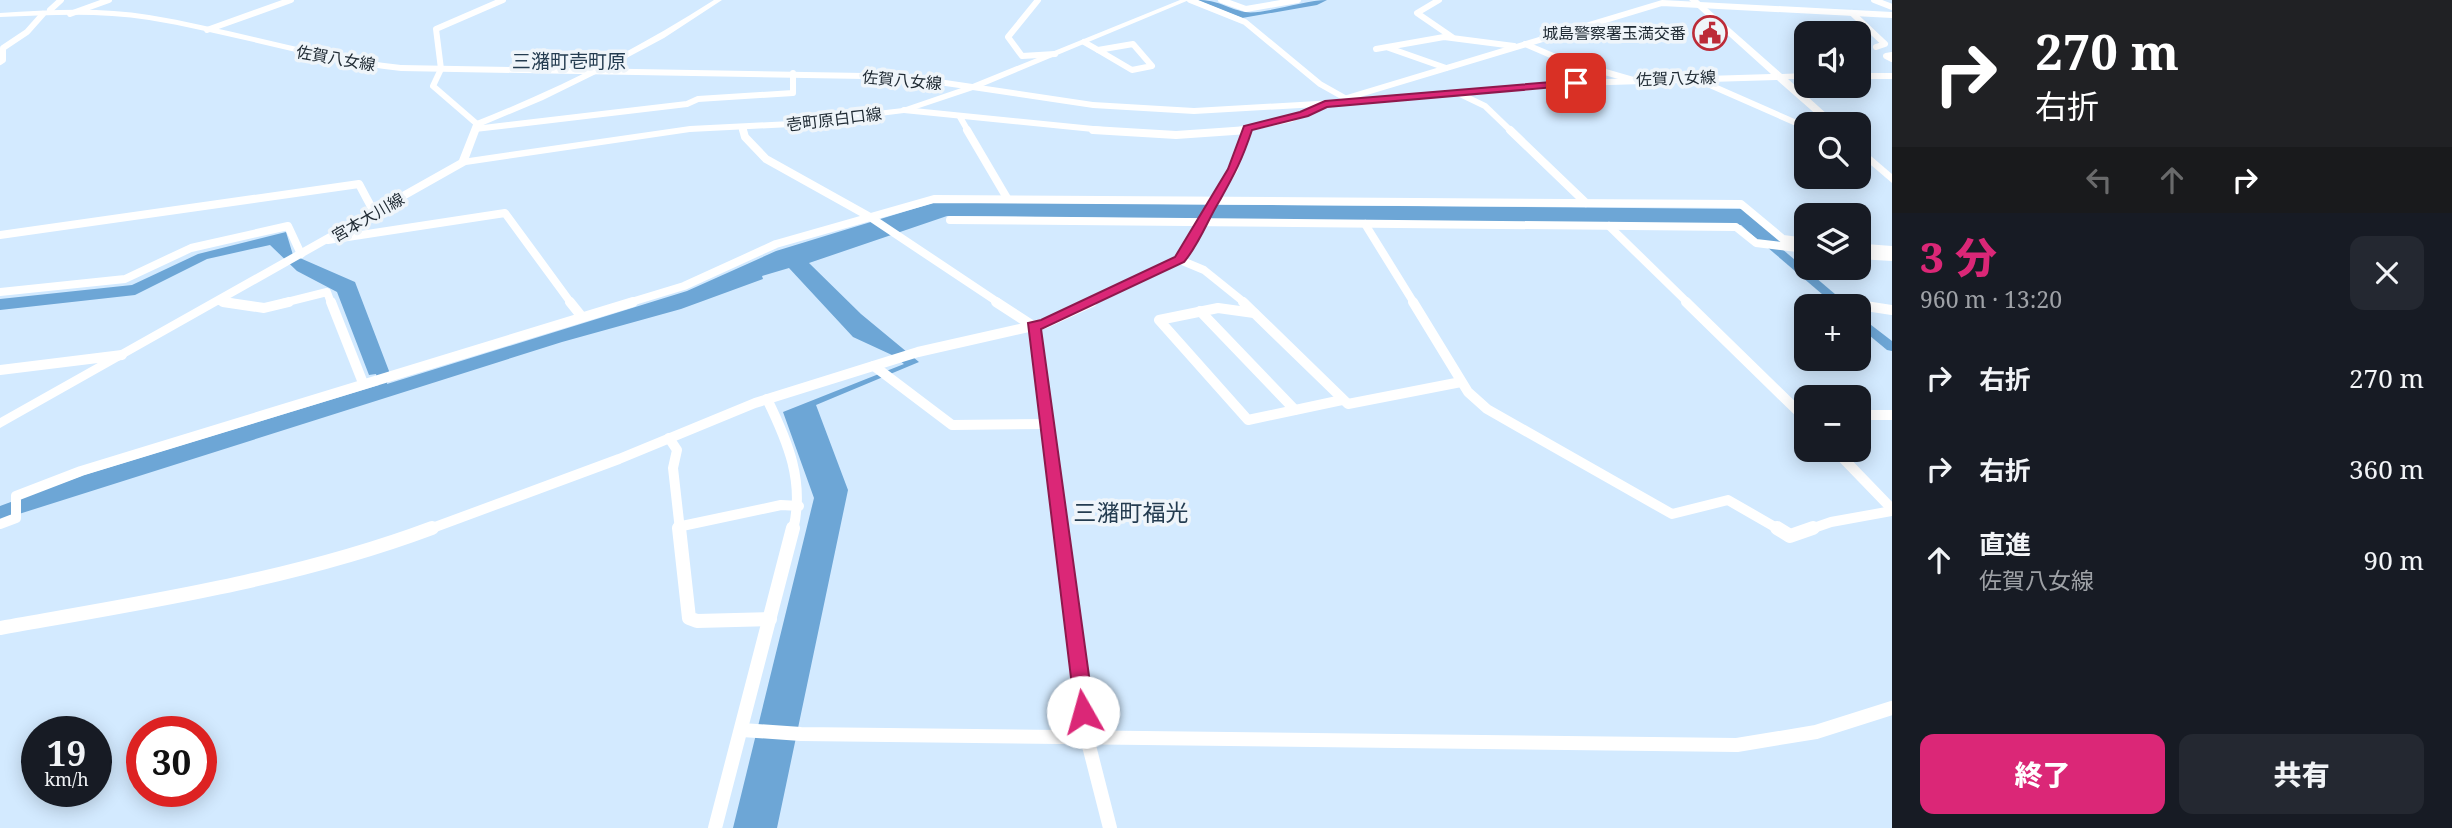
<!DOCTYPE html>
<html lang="ja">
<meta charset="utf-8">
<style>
body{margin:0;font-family:"Noto Serif","Noto Sans JP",serif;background:#242831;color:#f1f3f6;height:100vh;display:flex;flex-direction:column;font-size:26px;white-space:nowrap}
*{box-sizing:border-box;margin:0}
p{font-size:23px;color:#9ea1a6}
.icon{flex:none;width:38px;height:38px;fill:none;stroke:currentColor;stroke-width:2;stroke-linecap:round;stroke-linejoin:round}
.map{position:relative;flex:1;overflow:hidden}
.side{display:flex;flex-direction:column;background:#171b24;width:560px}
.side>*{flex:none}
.banner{background:#202124;color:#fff;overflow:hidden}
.fabs{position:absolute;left:1794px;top:21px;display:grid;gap:14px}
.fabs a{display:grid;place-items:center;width:77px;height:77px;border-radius:14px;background:#171b24;box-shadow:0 4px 18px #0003;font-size:35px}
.speed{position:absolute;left:21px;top:716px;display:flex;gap:14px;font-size:35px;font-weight:700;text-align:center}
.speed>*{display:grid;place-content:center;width:91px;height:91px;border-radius:50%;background:#171b24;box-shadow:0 4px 18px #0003;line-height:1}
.speed small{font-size:18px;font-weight:400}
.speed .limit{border:10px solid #d22;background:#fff;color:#111}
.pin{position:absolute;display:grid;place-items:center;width:60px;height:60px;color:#fff;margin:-30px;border-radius:14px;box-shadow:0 4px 10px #0006}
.me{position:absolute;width:77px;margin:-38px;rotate:353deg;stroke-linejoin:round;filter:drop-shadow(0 0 5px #0008)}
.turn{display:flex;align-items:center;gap:24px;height:147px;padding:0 28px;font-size:32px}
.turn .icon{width:91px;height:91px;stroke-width:2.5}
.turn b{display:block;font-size:49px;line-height:60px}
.lanes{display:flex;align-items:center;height:66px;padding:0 28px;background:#0003;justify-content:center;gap:35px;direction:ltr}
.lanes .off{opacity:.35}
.round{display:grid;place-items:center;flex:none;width:74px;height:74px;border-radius:14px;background:#242831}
.headline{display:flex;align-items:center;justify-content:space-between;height:119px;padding:0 28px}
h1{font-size:42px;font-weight:800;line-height:52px;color:#db2777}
.button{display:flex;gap:14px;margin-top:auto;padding:14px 28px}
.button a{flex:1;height:80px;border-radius:14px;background:#db2777;color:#fff;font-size:28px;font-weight:800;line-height:80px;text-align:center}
.button a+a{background:#242831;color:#f1f3f6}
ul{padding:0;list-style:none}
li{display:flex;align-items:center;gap:21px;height:91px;padding:0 28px}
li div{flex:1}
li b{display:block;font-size:26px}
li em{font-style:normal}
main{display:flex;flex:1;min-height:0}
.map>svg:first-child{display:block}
.water{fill:#6da6d6}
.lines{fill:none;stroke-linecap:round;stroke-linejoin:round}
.canal{fill:#6da6d6;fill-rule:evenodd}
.street-far3{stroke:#fff;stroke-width:6}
.street-far2{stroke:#fff;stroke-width:8}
.street-far1{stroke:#fff;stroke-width:10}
.street{stroke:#fff;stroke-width:14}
.secondary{fill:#fff;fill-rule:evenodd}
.primary{fill:#fff;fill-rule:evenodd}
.route{fill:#db2777;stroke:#8e194d;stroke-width:2}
.labels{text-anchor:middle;stroke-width:7;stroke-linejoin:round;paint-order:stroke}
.far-poi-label{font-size:16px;fill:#212c35;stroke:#eff5fa;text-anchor:end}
.far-street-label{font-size:16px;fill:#212c35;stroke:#eff5fa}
.far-quarter-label{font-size:19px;fill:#243c50;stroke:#eff5fa}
.quarter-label{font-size:23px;fill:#243c50;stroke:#eff5fa}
</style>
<main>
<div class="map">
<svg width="1892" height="828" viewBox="0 0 1892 828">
<rect width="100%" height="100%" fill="#d3eaff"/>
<g class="water">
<path d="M 1197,0 C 1219,0 1226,8 1245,12 C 1263,15 1304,0 1327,0 L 1317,5 L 1242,18 Z"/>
<path d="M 936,202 L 1743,209 L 1787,245 L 1761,243 L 1741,225 L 947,216 L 809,263 L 861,314 L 919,362 L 816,405 L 848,490 L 777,828 L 733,828 L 814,498 L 783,412 L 904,364 L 892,355 L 853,337 L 789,268 L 762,276 L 763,279 L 681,309 L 562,342 L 0,520 L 0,506 L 84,475 L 379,385 L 376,374 L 369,375 L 337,292 L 297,271 L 270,245 L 207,259 L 135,295 L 0,310 L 0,299 L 132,285 L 198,254 L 286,232 L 293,255 L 355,282 L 389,371 L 387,384 L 687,291 L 776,251 Z"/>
</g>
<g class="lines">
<g class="canal">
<path d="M 1764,236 L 1768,237 L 1849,306 L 1836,306 L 1760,241 L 1758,239 Z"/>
<path d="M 1858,315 L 1892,341 L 1892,351 L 1887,350 L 1858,326 Z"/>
</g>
<g class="street-far3">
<path d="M 1038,0 L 1008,37 L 1022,56 L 1055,54"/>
<path d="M 1190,0 L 1245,22 L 1320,84 L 1352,102"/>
<path d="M 1221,0 L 1246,9 L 1298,0"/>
<path d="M 1439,0 L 1417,13 L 1452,37"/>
<path d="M 1874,0 L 1892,7"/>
<path d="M 50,10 L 61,0"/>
<path d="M 1852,13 L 1885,44 L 1876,47"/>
<path d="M 70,14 L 109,0"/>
<path d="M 207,30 L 291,0"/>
<path d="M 1084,42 L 1098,50"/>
<path d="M 1133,44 L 1152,66 L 1132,70 L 1098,50 Z"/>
<path d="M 1525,44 L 1560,59 L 1633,80"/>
<path d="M 1389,48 L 1446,68"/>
<path d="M 1376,49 L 1444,37 L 1514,46"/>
<path d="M 1892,55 L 1886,56 L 1892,59"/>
<path d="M 0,62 L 3,60 L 3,48 L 27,32 L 43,14"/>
<path d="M 1694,78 L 1794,122 L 1832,124"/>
<path d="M 1460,94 L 1485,106 L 1511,131"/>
<path d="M 1347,98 L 1662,3 L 1892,15"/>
<path d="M 904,110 L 1113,131"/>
<path d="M 960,117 L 968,131"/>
<path d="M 477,124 L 433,86 L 441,69 L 436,29 L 503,0"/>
<path d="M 743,128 L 744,131"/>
<path d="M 475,129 L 687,104 L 698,99 L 793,93 L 793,73"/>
<path d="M 1234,131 L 1291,119 L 1325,104"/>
<path d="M 1247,131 L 1248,128"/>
</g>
<g class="street-far2">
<path d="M 743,130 L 745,137 L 766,159 L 870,217 L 999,303"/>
<path d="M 967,130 L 1007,198"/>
<path d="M 1093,130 L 1176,135 L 1248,130"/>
<path d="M 1510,130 L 1586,203"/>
<path d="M 950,220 L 1736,227 L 1756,243 L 1806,249"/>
<path d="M 1365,224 L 1414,303"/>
<path d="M 1609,226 L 1688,303"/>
<path d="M 0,235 L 359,184 L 375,214"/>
<path d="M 328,240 L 505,213 L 571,303"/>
<path d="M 1865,248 L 1892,250"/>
<path d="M 1858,255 L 1892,257"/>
<path d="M 1180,260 L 1204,270 L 1245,303"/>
<path d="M 0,292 L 125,279 L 191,248 L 288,226 L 301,254"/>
<path d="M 219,301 L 234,303"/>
<path d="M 283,303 L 327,292 L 331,303"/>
<path d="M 628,303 L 684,286 L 776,244 L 934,199 L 1741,204 L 1783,239 L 1806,242"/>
<path d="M 1088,303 L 1180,260 L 1192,245 L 1214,200 L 1234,169 L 1247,130"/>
</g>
<g class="street-far1">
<path d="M 223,302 L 264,308 L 289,302"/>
<path d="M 331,302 L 363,383"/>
<path d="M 570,302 L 582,317"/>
<path d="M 996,302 L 1033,326 L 1060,530"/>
<path d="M 1243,302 L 1348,404 L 1461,382"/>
<path d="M 1413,302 L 1468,392 L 1487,409 L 1672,514 L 1728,500 L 1780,530"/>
<path d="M 1686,302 L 1806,419"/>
<path d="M 1846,303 L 1892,310"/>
<path d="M 1200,311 L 1295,410"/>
<path d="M 1254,313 L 1218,308 L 1159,320 L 1248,420 L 1342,400"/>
<path d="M 874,366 L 952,425 L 1046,424"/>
<path d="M 0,370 L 122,355"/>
<path d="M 767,399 C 788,442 805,482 793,530"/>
<path d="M 1858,415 L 1892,415"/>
<path d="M 669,438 L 677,450 L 673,468 L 680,530"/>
<path d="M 1835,450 L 1892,509"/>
<path d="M 0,524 L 16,518 L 16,496 L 81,471 L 633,302"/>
<path d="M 682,526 L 781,505 L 799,506"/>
<path d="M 427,530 L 619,459 L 755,403 L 918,352 L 1046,323 L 1092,302"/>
<path d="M 1808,530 L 1831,522 L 1892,511"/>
</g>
<g class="street">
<path d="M 679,528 L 689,618 L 697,621 L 770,619"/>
<path d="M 1060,528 L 1087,738 L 1110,828"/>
<path d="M 1777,528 L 1790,536 L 1813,528"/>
<path d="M 0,628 C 145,602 293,580 432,528"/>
<path d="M 742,730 L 801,734 L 1737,745 L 1816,732 L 1892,708"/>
<path d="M 715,828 L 793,528"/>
</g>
<path class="secondary" d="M 714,0 L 722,0 L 664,38 L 604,70 L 543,100 L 481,126 L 469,158 L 690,126 L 791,121 L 903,108 L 970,85 L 1180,0 L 1189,0 L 976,89 L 904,113 L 791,127 L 690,132 L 466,165 L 0,428 L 0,418 L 459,160 L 474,122 C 558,89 638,49 714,0 Z"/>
<g class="primary">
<path d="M 1689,0 L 1698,0 L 1782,74 L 1806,73 L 1806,79 L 1788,79 L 1838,124 L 1827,124 L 1777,80 L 1576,86 L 1352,105 L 1194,114 L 1093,108 L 932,84 L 864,79 L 401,71 C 315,61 234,34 149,20 C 100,12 50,15 0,17 L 0,13 C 50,10 100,7 149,15 C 234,29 315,56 401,65 L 864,73 L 932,78 L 1093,102 L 1194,108 L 1352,99 L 1576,80 L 1771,74 Z"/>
<rect x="1858" y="73" width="34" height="6"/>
<path d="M 1858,145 L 1892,174 L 1892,183 L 1858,154 Z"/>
</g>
</g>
<path class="route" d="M 1576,80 L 1579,85 L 1327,107 L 1308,116 L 1252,130 C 1242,160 1235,173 1220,200 C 1207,221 1200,243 1184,262 L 1041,329 L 1094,712 L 1091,719 L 1083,721 L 1076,719 L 1028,323 L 1041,320 L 1175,257 L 1228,169 L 1244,126 L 1300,112 L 1325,101 Z"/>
<defs>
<g id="civic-ring" transform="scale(1.75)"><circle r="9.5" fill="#eff5fa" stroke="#bc2b38" stroke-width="1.5"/><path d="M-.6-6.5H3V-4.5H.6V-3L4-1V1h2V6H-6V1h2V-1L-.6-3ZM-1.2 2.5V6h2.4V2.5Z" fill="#bc2b38"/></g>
</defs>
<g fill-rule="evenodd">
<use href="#civic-ring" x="1710" y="33"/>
</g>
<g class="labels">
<g class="far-poi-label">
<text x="1686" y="39">城島警察署玉満交番</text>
</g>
<g class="far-street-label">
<text transform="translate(336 58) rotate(10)" y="6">佐賀八女線</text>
<text transform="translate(1676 78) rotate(-2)" y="6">佐賀八女線</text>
<text transform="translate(902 80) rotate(5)" y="6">佐賀八女線</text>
<text transform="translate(834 119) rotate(-7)" y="6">壱町原白口線</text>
<text transform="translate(368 217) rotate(-30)" y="6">宮本大川線</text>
</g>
<g class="far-quarter-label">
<text x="569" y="68">三潴町壱町原</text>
</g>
<g class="quarter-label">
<text x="1131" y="521">三潴町福光</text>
</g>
</g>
</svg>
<div class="fabs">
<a><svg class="icon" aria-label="sound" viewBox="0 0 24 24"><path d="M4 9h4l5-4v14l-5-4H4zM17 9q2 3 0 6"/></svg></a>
<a><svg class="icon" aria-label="search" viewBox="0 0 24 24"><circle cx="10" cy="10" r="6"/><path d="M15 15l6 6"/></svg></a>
<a><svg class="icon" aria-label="layers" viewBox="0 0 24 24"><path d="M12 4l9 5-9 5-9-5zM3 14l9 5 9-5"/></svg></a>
<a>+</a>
<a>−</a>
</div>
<div class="speed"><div>19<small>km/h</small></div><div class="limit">30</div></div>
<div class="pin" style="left:1576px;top:83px;background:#d93025"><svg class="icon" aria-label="arrive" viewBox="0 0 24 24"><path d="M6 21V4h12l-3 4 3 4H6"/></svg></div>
<svg class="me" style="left:1083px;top:712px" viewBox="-20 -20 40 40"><circle r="19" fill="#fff"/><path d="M0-13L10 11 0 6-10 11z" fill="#db2777"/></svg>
</div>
<section class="side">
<div class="banner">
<div class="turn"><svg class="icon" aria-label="right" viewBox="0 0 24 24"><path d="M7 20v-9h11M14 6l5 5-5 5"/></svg><div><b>270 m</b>右折</div></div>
<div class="lanes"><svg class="icon off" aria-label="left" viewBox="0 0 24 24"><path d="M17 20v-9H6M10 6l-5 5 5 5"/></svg><svg class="icon off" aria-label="ahead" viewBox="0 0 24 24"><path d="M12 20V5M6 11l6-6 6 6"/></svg><svg class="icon" aria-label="right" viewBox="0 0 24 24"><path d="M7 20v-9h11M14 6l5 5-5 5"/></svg></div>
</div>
<div class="headline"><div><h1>3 分</h1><p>960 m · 13:20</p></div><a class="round"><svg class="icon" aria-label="close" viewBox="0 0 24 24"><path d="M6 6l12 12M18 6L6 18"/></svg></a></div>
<ul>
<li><svg class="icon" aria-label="right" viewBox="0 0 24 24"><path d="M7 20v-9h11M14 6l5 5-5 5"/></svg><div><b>右折</b></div><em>270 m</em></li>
<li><svg class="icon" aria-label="right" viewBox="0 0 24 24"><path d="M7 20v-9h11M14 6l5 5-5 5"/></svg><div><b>右折</b></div><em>360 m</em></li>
<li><svg class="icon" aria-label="ahead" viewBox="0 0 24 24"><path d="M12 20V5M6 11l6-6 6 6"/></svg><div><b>直進</b><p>佐賀八女線</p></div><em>90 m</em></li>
</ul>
<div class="button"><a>終了</a><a>共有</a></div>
</section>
</main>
